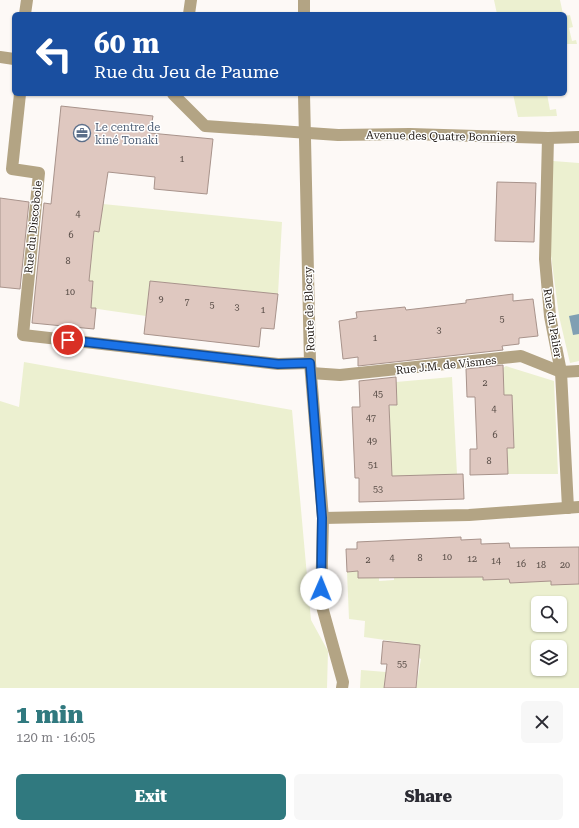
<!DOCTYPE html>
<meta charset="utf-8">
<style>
body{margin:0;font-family:"Roboto Serif",serif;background:#f7f7f7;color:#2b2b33;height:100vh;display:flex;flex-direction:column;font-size:15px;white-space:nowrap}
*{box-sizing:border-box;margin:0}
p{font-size:13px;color:#7c7c81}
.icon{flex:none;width:22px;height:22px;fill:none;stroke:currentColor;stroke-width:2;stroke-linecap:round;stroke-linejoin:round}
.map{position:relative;height:688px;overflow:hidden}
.sheet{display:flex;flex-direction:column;background:#fff;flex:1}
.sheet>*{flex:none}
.guide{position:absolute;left:12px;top:12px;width:555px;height:84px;border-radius:6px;box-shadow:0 1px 3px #0004;background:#1a4fa0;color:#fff;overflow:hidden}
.tools{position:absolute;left:531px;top:596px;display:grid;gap:8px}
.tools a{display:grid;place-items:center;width:36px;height:36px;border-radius:6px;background:#fff;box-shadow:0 1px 3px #0004;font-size:20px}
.pin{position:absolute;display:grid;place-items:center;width:34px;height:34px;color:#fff;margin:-17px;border:2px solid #fff;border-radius:50%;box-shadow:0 1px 4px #0007}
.me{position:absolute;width:44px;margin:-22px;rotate:1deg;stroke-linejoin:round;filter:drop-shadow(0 0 3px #0008)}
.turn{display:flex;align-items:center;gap:14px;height:84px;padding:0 16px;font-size:18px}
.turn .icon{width:52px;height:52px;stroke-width:2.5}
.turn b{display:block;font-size:28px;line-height:34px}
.round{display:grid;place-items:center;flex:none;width:42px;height:42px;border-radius:6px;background:#f7f7f7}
.summary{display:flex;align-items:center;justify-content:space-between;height:68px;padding:0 16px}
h1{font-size:24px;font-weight:800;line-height:30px;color:#30797f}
.cta{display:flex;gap:8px;margin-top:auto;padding:8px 16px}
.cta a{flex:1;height:46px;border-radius:6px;background:#30797f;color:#fff;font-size:16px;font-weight:800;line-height:46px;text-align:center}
.cta a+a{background:#f7f7f7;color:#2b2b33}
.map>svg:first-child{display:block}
.green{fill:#ecf0d0;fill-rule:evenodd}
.water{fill:#809fb3}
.building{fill:#dfc8c0;stroke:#a8938b}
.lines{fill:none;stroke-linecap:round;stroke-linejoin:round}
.minor{stroke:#b3a484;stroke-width:12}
.route-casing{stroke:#114b97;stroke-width:10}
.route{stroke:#1a73e8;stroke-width:7}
.labels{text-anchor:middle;stroke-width:3;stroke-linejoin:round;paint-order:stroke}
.number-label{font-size:9px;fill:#554a44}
.service-label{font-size:11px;fill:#4e5e75;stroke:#fff;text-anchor:start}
.street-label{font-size:11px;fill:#27201b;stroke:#fff}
</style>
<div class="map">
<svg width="579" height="688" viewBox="0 0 579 688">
<rect width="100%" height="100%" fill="#fdf9f6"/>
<g class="green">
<path d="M 494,0 L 560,0 L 563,14 L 497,14 Z"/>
<path d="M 570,15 L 573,27 L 569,28 L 572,41 L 576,40 L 577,44 L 565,44 L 565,16 Z"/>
<path d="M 513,94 L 547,94 L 550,110 L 556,109 L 557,116 L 518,117 Z"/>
<path d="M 553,161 L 579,163 L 579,361 L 570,363 L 559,316 L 550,248 Z"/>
<path d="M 103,204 L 282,222 L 278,294 L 150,281 L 146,316 L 91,308 L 93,281 L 89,281 L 94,231 Z"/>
<path d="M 24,362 L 292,410 L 311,620 L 328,651 L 327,688 L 0,688 L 0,401 L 19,407 Z"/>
<path d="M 506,366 L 554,381 L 558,474 L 508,474 L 507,448 L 514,447 L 512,395 L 504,395 L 503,368 Z"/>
<path d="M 452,377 L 457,474 L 392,477 L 389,406 L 397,405 L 396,382 Z"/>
<path d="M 358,571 L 358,577 L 379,577 L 379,581 L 394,580 L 394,575 L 434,576 L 434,578 L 462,577 L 483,574 L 483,580 L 509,579 L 510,583 L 551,581 L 551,585 L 579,584 L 579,688 L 416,688 L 421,659 L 419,658 L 420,645 L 364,637 L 365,621 L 349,619 L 347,572 ZM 538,603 L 560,603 L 560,625 L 538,625 ZM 538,647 L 560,647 L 560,669 L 538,669 Z"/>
<path d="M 361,670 L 386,672 L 384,688 L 360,688 Z"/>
</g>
<path class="water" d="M 579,314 L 579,334 L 573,335 L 569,316 Z"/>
<g class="building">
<path d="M 61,106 L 153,116 L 150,133 L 213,139 L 207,194 L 154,189 L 155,177 L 108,172 L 99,232 L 94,231 L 89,281 L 93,281 L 91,308 L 96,308 L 94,329 L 32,323 L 44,203 L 51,204 Z"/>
<path d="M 497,182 L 536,183 L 534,242 L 495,241 Z"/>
<path d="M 0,198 L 29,202 L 20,289 L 0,287 Z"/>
<path d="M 150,281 L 278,294 L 274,329 L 261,328 L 259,347 L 144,334 Z"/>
<path d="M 513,294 L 513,301 L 533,299 L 538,336 L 519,338 L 519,344 L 502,346 L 503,350 L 358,366 L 358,357 L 343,359 L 339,321 L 357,318 L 356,312 L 405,307 L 406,310 L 466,303 L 466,300 Z"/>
<path d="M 503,365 L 504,395 L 512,395 L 514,448 L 507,448 L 508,474 L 470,475 L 470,449 L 477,449 L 475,397 L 467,397 L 466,369 Z"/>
<path d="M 396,377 L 397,405 L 389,405 L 392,476 L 463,474 L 464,499 L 359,502 L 359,478 L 355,478 L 352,407 L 360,407 L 359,381 Z"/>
<path d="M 461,537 L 461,540 L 481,539 L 481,544 L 509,543 L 510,548 L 579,547 L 579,584 L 551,585 L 551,581 L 510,583 L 509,579 L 483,580 L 483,577 L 358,578 L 358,571 L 347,572 L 346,549 L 357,549 L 357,542 Z"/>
<path d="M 383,641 L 420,645 L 416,688 L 384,688 L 387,664 L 381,664 Z"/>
</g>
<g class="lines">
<g class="minor">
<path d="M 25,14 L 27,0"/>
<path d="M 189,14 L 191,0"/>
<path d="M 304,14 L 304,0"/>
<path d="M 0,57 L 14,59"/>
<path d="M 20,94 L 12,169 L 39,173 L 23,335 L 278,364 L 310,363"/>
<path d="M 173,94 L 205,126 L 338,135 L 410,134 L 548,138 L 579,137"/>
<path d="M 304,94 L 310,363 L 323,518 L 321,603 L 343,682 L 342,688"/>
<path d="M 548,138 L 545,259 L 550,316 L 561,372 L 568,508"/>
<path d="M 311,373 L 340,375 L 521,356 L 561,372 L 579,371"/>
<path d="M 323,518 L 469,515 L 579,507"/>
</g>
</g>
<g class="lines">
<g class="route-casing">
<path id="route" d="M 68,340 L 278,364 L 310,363 L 322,518 L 321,589"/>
</g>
<use href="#route" class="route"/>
</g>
<defs>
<g id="office-ring" transform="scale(0.9)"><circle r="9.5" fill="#fff" stroke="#5c6f8a" stroke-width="1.5"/><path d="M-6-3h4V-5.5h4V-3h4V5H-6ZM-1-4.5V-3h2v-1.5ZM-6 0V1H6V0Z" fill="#5c6f8a"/></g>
</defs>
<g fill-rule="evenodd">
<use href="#office-ring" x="82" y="133"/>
</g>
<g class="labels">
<g class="number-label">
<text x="182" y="162">1</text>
<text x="78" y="217">4</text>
<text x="71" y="238">6</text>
<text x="68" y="264">8</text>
<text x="70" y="295">10</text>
<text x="161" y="302">9</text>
<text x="187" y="305">7</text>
<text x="212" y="308">5</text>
<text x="237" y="310">3</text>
<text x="263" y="313">1</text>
<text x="502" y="322">5</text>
<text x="439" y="333">3</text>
<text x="375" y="341">1</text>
<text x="485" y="386">2</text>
<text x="378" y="397">45</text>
<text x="494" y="412">4</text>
<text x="371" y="421">47</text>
<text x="495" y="438">6</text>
<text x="372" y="444">49</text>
<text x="489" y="464">8</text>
<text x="373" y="468">51</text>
<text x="378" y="492">53</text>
<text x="447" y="560">10</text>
<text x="392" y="561">4</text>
<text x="420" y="561">8</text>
<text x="472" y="562">12</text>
<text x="368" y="563">2</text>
<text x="496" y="564">14</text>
<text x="521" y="567">16</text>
<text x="541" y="568">18</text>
<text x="565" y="568">20</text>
<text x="402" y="667">55</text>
</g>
<g class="service-label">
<text x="95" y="131">Le centre de<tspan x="95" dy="13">kiné Tonaki</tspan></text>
</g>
<g class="street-label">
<text transform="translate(441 136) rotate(1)" y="4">Avenue des Quatre Bonniers</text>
<text transform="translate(33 227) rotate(-84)" y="4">Rue du Discobole</text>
<text transform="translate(309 309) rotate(-92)" y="4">Route de Blocry</text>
<text transform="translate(553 323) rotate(81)" y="4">Rue du Palier</text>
<text transform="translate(446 365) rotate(-6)" y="4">Rue J.M. de Vismes</text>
</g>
</g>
</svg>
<div class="tools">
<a><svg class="icon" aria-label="search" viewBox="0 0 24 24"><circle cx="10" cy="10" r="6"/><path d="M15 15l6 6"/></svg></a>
<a><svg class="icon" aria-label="layers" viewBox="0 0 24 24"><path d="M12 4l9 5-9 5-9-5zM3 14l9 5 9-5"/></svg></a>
</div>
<div class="pin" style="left:68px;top:340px;background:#d93025"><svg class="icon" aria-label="arrive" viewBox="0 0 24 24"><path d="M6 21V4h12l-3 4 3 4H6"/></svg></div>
<svg class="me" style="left:321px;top:589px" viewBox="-20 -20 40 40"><circle r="19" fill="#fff"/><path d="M0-13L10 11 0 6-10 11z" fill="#1a73e8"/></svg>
<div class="guide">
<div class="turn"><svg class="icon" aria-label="left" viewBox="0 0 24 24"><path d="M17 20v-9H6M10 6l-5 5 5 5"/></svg><div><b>60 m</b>Rue du Jeu de Paume</div></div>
</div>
</div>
<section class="sheet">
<div class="summary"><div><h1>1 min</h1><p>120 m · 16:05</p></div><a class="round"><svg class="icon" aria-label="close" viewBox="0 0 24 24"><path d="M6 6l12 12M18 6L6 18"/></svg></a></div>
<div class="cta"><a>Exit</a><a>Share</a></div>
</section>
